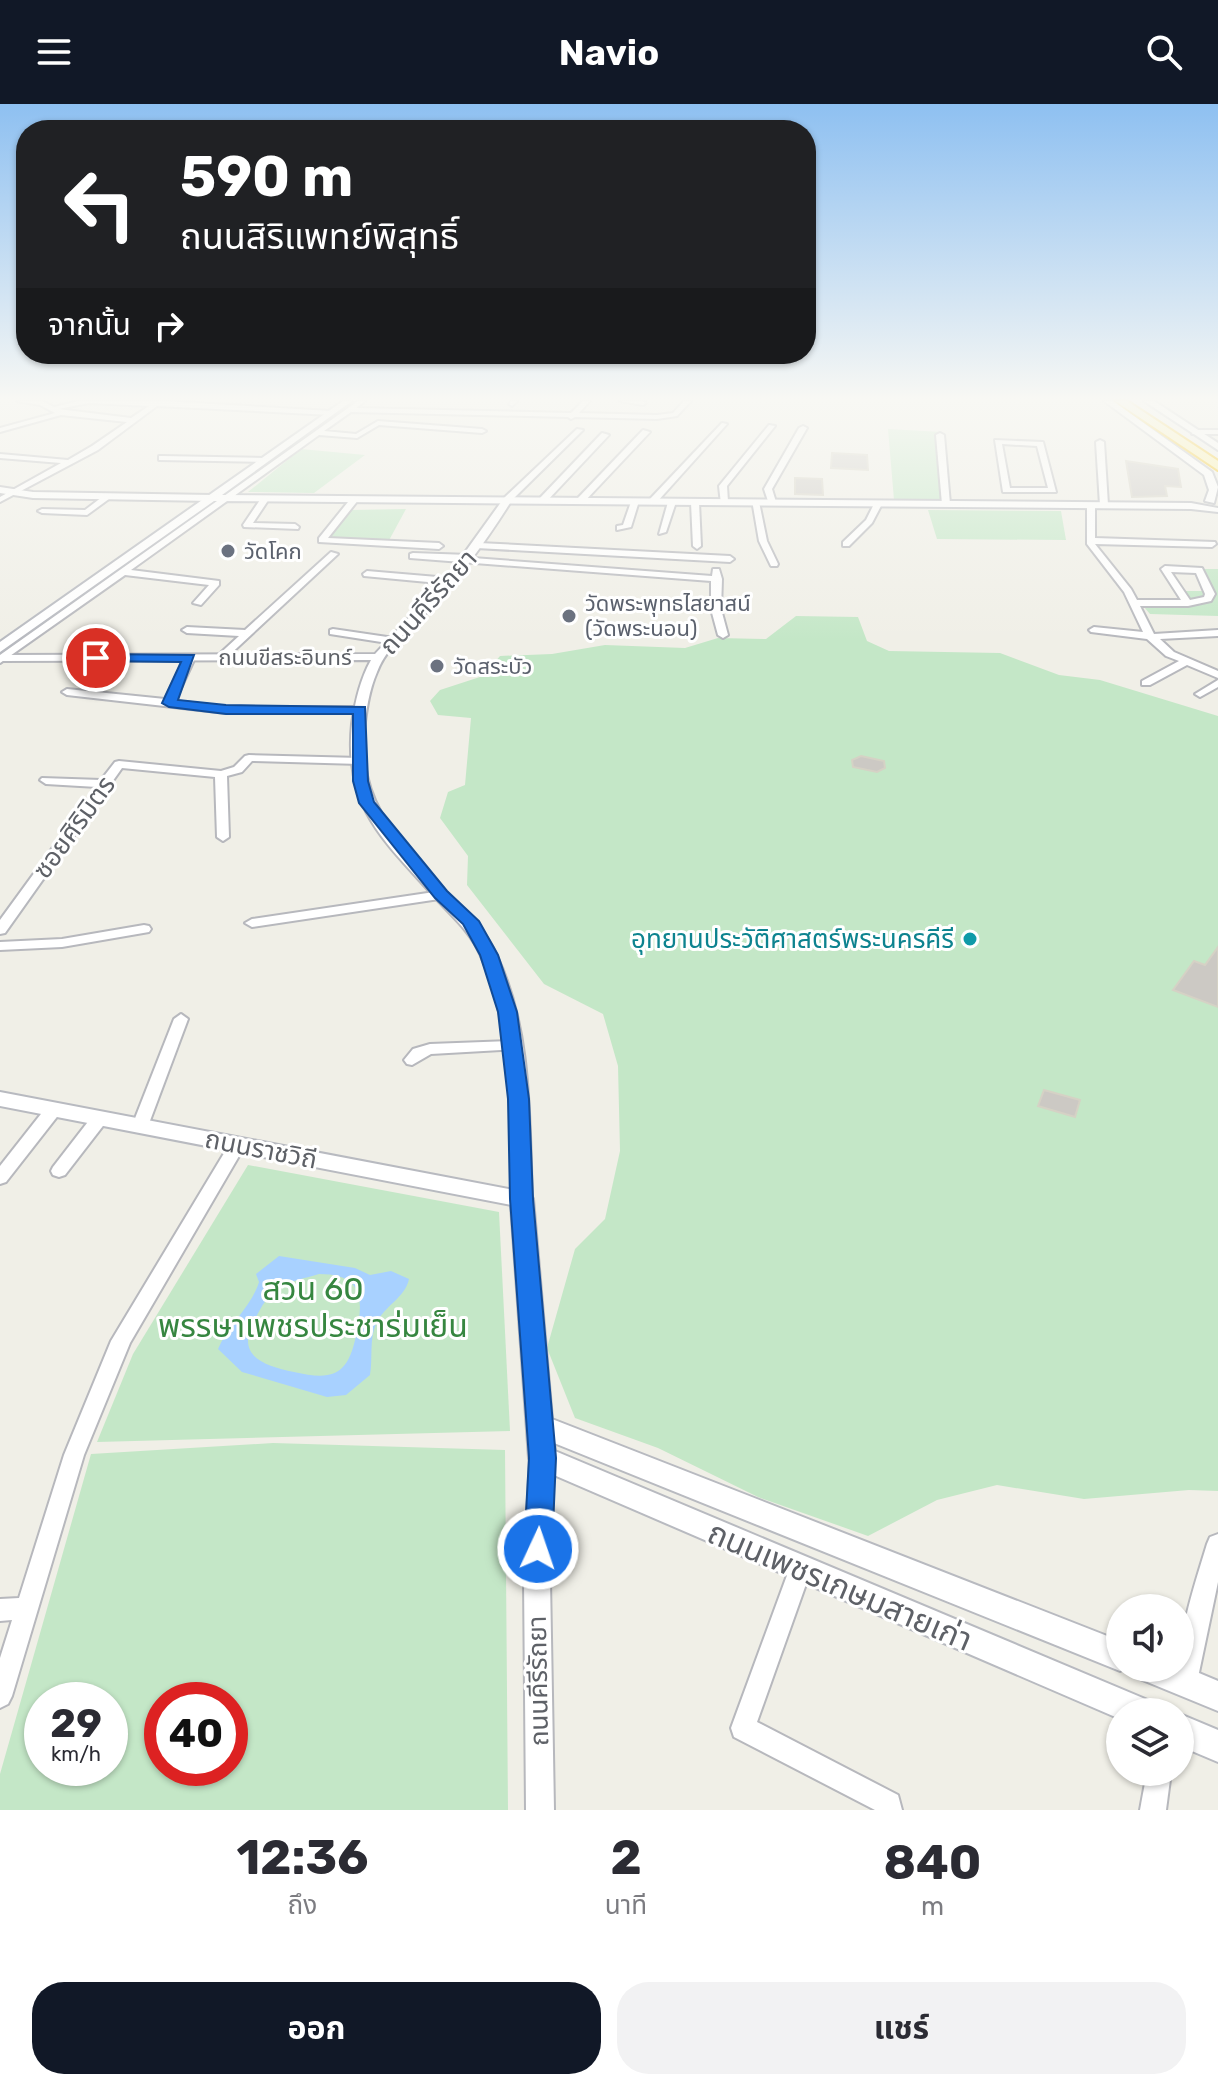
<!DOCTYPE html>
<html lang="th">
<meta charset="utf-8">
<style>
body{margin:0;font-family:Rubik,"Noto Sans Thai",sans-serif;background:#f2f2f3;color:#2b2b33;height:100vh;display:flex;flex-direction:column;font-size:30px;white-space:nowrap}
*{box-sizing:border-box;margin:0}
p{font-size:26px;color:#7c7c81}
.icon{flex:none;width:44px;height:44px;fill:none;stroke:currentColor;stroke-width:2;stroke-linecap:round;stroke-linejoin:round}
.map{position:relative;height:1706px;overflow:hidden}
.details{display:flex;flex-direction:column;background:#fff;flex:1}
.details>*{flex:none}
.guide{position:absolute;left:16px;top:16px;width:800px;height:244px;border-radius:32px;box-shadow:0 2px 6px #0004;background:#202124;color:#fff;overflow:hidden}
.fabs{position:absolute;left:1106px;top:1490px;display:grid;gap:16px}
.fabs a{display:grid;place-items:center;width:88px;height:88px;border-radius:50%;background:#fff;box-shadow:0 2px 6px #0004;font-size:40px}
.speed{position:absolute;left:24px;top:1578px;display:flex;gap:16px;font-size:40px;font-weight:700;text-align:center}
.speed>*{display:grid;place-content:center;width:104px;height:104px;border-radius:50%;background:#fff;box-shadow:0 2px 6px #0004;line-height:1}
.speed small{font-size:20px;font-weight:400}
.speed .limit{border:12px solid #d22;background:#fff;color:#111}
.pin{position:absolute;display:grid;place-items:center;width:68px;height:68px;color:#fff;margin:-34px;border:4px solid #fff;border-radius:50%;box-shadow:0 2px 8px #0007}
.me{position:absolute;width:88px;margin:-44px;rotate:3deg;stroke-linejoin:round;filter:drop-shadow(0 0 6px #0008)}
.turn{display:flex;align-items:center;gap:28px;height:168px;padding:0 32px;font-size:36px}
.turn .icon{width:104px;height:104px;stroke-width:2.5}
.turn b{display:block;font-size:56px;line-height:68px}
.then{display:flex;align-items:center;height:76px;padding:0 32px;background:#0003;gap:16px;font-size:30px}
.eta{display:flex;justify-content:space-evenly;align-items:center;height:136px;text-align:center}
.eta b{font-size:48px;font-weight:700;line-height:56px}
.button{display:flex;gap:16px;margin-top:auto;padding:16px 32px}
.button a{flex:1;height:92px;border-radius:32px;background:#111827;color:#fff;font-size:32px;font-weight:700;line-height:92px;text-align:center}
.button a+a{background:#f2f2f3;color:#2b2b33}
header{display:flex;justify-content:space-between;align-items:center;height:104px;padding:0 32px;background:#111827;color:#fff;font-size:36px;font-weight:700}
.map>svg:first-child{display:block}
.green{fill:#c4e7c7;fill-rule:evenodd}
.water{fill:#a8d1ff;fill-rule:evenodd}
.building{fill:#ccc9c4;stroke:#d5d2c5;stroke-width:2}
.lines{fill:none;stroke-linecap:round;stroke-linejoin:round}
.minor-casing{stroke:#b7b8bd;stroke-width:4}
.tertiary-casing{stroke:#b7b8bd;stroke-width:4}
.secondary-casing{stroke:#b8bac0;stroke-width:4}
.trunk-casing{stroke:#f7c000;stroke-width:4}
.minor{fill:#fff;fill-rule:evenodd}
.tertiary{fill:#fff;fill-rule:evenodd}
.secondary{fill:#fff;fill-rule:evenodd}
.trunk{fill:#fef29f;fill-rule:evenodd}
.route{fill:#1a73e8;stroke:#114b97;stroke-width:2}
.worship-dot{fill:#6b7280;stroke:#fff;stroke-width:3}
.culture-dot{fill:#0f9aa8;stroke:#fff;stroke-width:3}
.labels{text-anchor:middle;stroke-width:6;stroke-linejoin:round;paint-order:stroke}
.far-worship-label{font-size:22px;fill:#5b616d;stroke:#fff;text-anchor:start}
.far-street-label{font-size:22px;fill:#5e6167;stroke:#fff}
.street-label{font-size:26px;fill:#5e6167;stroke:#fff}
.culture-label{font-size:26px;fill:#0d838f;stroke:#fff;text-anchor:end}
.near-park-label{font-size:32px;fill:#368640;stroke:#fff}
.near-street-label{font-size:32px;fill:#5e6167;stroke:#fff}
</style>
<header><svg class="icon" aria-label="menu" viewBox="0 0 24 24"><path d="M4 6h16M4 12h16M4 18h16"/></svg>Navio<svg class="icon" aria-label="search" viewBox="0 0 24 24"><circle cx="10" cy="10" r="6"/><path d="M15 15l6 6"/></svg></header>
<div class="map">
<svg width="1218" height="1706" viewBox="0 0 1218 1706">
<rect width="100%" height="100%" fill="#f0efe7"/>
<g class="green">
<path d="M 888,325 L 942,328 L 944,398 L 894,396 Z"/>
<path d="M 301,345 L 365,351 L 314,389 L 248,388 Z"/>
<path d="M 406,405 L 387,440 L 327,435 L 351,406 Z"/>
<path d="M 928,406 L 1061,407 L 1066,436 L 937,435 Z"/>
<path d="M 1194,465 L 1218,465 L 1218,512 L 1150,510 L 1139,497 L 1183,498 L 1177,487 L 1205,487 Z"/>
<path d="M 796,512 L 858,513 L 867,537 L 889,547 L 1000,549 L 1059,571 L 1100,576 L 1218,612 L 1218,1387 L 1189,1386 L 1084,1395 L 997,1381 L 937,1396 L 868,1432 L 758,1393 L 658,1344 L 575,1314 L 547,1244 L 575,1145 L 605,1115 L 620,1047 L 618,962 L 603,910 L 544,880 L 467,781 L 468,752 L 440,714 L 448,688 L 465,681 L 471,614 L 438,611 L 430,597 L 440,586 L 483,572 L 500,552 L 552,550 L 605,541 L 685,544 L 718,534 L 766,535 Z"/>
<path d="M 248,1061 L 499,1108 L 510,1327 L 97,1338 L 133,1250 Z"/>
<path d="M 273,1339 L 505,1346 L 508,1706 L 0,1706 L 0,1670 L 91,1350 ZM 42,1596 L 110,1596 L 110,1664 L 42,1664 ZM 162,1596 L 230,1596 L 230,1664 L 162,1664 Z"/>
</g>
<path class="water" d="M 279,1152 L 355,1164 L 370,1171 L 391,1167 L 409,1175 C 405,1194 384,1202 376,1220 C 369,1236 373,1254 370,1271 L 346,1291 L 327,1293 L 242,1268 L 218,1245 C 228,1221 252,1202 259,1178 L 256,1170 ZM 319,1170 C 361,1170 364,1192 357,1227 C 349,1269 336,1278 294,1268 C 261,1261 234,1251 256,1213 C 262,1202 267,1192 278,1184 C 289,1177 306,1174 319,1170 Z"/>
<g class="building">
<path d="M 832,349 L 867,351 L 868,366 L 831,364 Z"/>
<path d="M 1126,357 L 1178,365 L 1181,383 L 1165,382 L 1167,392 L 1132,393 Z"/>
<path d="M 795,374 L 822,375 L 823,391 L 795,390 Z"/>
<path d="M 861,652 L 884,657 L 885,664 L 877,668 L 853,663 L 852,656 Z"/>
<path d="M 1218,843 L 1218,903 L 1173,886 L 1194,857 L 1205,861 Z"/>
<path d="M 1044,986 L 1080,996 L 1075,1013 L 1038,1002 Z"/>
</g>
<g class="lines">
<g class="minor-casing">
<g id="minor">
<path d="M 17,297 L 42,297 L 54,303 L 79,297 L 163,297 L 331,307 L 334,309 L 331,311 L 157,302 L 98,346 L 0,398 L 0,393 L 61,359 L 0,354 L 0,350 L 68,356 L 92,342 L 127,318 L 61,311 L 0,328 L 0,324 L 55,309 L 40,301 ZM 89,299 L 149,302 L 131,314 L 58,305 Z"/>
<path d="M 358,297 L 365,297 L 356,304 L 571,309 L 583,297 L 590,297 L 579,309 L 657,311 L 673,309 L 684,297 L 691,297 L 677,312 L 657,315 L 575,313 L 571,315 L 568,313 L 351,308 L 324,327 L 356,330 L 378,317 L 482,325 L 486,327 L 482,329 L 379,321 L 357,334 L 319,331 L 131,466 L 219,477 L 219,481 L 201,501 L 193,499 L 209,481 L 125,471 L 0,559 L 0,551 Z"/>
<path d="M 511,297 L 517,297 L 512,302 L 509,300 Z"/>
<path d="M 620,297 L 642,297 L 646,299 L 643,301 Z"/>
<path d="M 722,319 L 727,320 L 656,399 L 650,399 L 650,395 Z"/>
<path d="M 769,321 L 775,322 L 727,382 L 728,398 L 721,400 L 719,382 Z"/>
<path d="M 803,322 L 807,324 L 772,385 L 776,398 L 769,400 L 764,385 L 799,324 Z"/>
<path d="M 577,325 L 583,326 L 510,398 L 504,398 L 504,394 Z"/>
<path d="M 643,326 L 650,328 L 583,399 L 577,399 L 577,395 Z"/>
<path d="M 1195,326 L 1218,326 L 1218,330 L 1192,330 Z"/>
<path d="M 602,329 L 609,331 L 545,399 L 539,399 L 539,395 Z"/>
<path d="M 940,329 L 944,331 L 950,400 L 946,402 L 942,400 L 936,331 Z"/>
<path d="M 995,336 L 1043,338 L 1056,388 L 1003,388 ZM 1002,340 L 1037,342 L 1048,384 L 1010,384 Z"/>
<path d="M 1100,336 L 1104,338 L 1108,401 L 1104,403 L 1100,401 L 1096,338 Z"/>
<path d="M 162,352 L 264,354 L 268,356 L 264,358 L 159,356 L 159,352 Z"/>
<path d="M 106,390 L 113,392 L 87,411 L 42,409 L 38,407 L 42,405 L 85,406 Z"/>
<path d="M 262,393 L 269,395 L 253,419 L 295,420 L 299,423 L 298,425 L 244,423 L 243,421 Z"/>
<path d="M 352,393 L 359,395 L 328,434 L 439,439 L 443,442 L 439,445 L 319,438 L 319,434 Z"/>
<path d="M 632,395 L 639,397 L 631,423 L 617,426 L 617,422 L 623,421 Z"/>
<path d="M 672,396 L 676,398 L 666,428 L 659,430 L 668,398 Z"/>
<path d="M 695,396 L 699,398 L 701,442 L 697,445 L 693,442 L 691,398 Z"/>
<path d="M 752,396 L 759,398 L 767,437 L 778,460 L 777,462 L 771,462 L 759,437 Z"/>
<path d="M 875,398 L 882,400 L 872,419 L 849,442 L 843,442 L 843,438 L 866,416 Z"/>
<path d="M 1091,399 L 1095,401 L 1095,434 L 1215,438 L 1216,440 L 1212,443 L 1095,440 L 1131,485 L 1137,496 L 1181,496 L 1161,465 L 1165,462 L 1202,464 L 1215,490 L 1211,497 L 1188,502 L 1140,502 L 1154,530 L 1218,526 L 1218,532 L 1160,535 L 1174,548 L 1218,567 L 1218,574 L 1187,561 L 1150,581 L 1142,581 L 1142,577 L 1179,557 L 1166,552 L 1147,535 L 1091,528 L 1089,526 L 1094,523 L 1143,528 L 1124,488 L 1087,440 L 1087,401 ZM 1171,468 L 1196,469 L 1205,490 L 1204,493 L 1190,496 Z"/>
<path d="M 479,439 L 730,452 L 734,455 L 730,458 L 476,444 L 475,442 Z"/>
<path d="M 331,448 L 338,450 L 224,556 L 215,554 L 239,532 L 187,529 L 182,526 L 187,523 L 245,526 Z"/>
<path d="M 413,449 L 469,451 L 473,454 L 712,472 L 713,465 L 719,465 L 722,475 L 721,505 L 728,531 L 723,534 L 718,531 L 711,505 L 711,477 L 410,454 L 410,450 Z"/>
<path d="M 367,467 L 449,474 L 454,477 L 449,480 L 364,472 L 363,470 Z"/>
<path d="M 333,525 L 394,534 L 399,537 L 394,540 L 330,530 L 330,526 Z"/>
<path d="M 190,551 L 195,554 L 175,597 L 226,603 L 360,603 L 365,606 L 360,609 L 226,609 L 67,591 L 62,588 L 67,585 L 165,595 L 185,554 Z"/>
<path d="M 1218,576 L 1218,583 L 1200,593 L 1195,590 Z"/>
<path d="M 249,651 L 360,654 L 366,657 L 360,660 L 252,657 L 242,668 L 227,672 L 229,733 L 223,737 L 217,733 L 215,673 L 122,664 L 5,829 L 0,830 L 0,816 L 97,683 L 46,680 L 40,676 L 42,674 L 101,676 L 115,658 L 119,657 L 221,667 L 234,663 L 245,652 Z"/>
<path d="M 441,787 L 446,788 L 448,791 L 446,794 L 252,823 L 245,819 L 252,815 Z"/>
<path d="M 144,821 L 149,822 L 151,825 L 149,828 L 62,843 L 0,846 L 0,838 L 62,835 Z"/>
<path d="M 181,910 L 188,915 L 148,1022 L 146,1026 L 134,1026 L 132,1022 L 174,915 Z"/>
<path d="M 512,937 L 517,939 L 520,942 L 517,945 L 431,950 L 412,961 L 407,960 L 404,956 L 413,945 L 430,940 Z"/>
<path d="M 54,999 L 60,1001 L 62,1005 L 60,1009 L 6,1078 L 0,1080 L 0,1062 L 48,1001 Z"/>
<path d="M 100,1008 L 106,1010 L 108,1014 L 106,1018 L 65,1071 L 59,1073 L 53,1071 L 51,1067 L 53,1063 L 94,1010 Z"/>
<path d="M 238,1034 L 244,1036 L 246,1040 L 130,1239 L 84,1351 L 12,1592 L 8,1600 L 0,1604 L 0,1554 L 12,1516 L 0,1517 L 0,1495 L 19,1494 L 64,1351 L 111,1237 L 232,1036 Z"/>
<path d="M 1218,1430 L 1218,1478 L 1197,1578 L 1193,1586 L 1185,1590 L 1177,1586 L 1173,1578 L 1176,1564 L 1180,1564 C 1180,1522 1195,1480 1207,1440 L 1210,1433 Z"/>
<path d="M 800,1456 L 808,1459 L 811,1466 L 757,1618 L 898,1691 L 902,1706 L 875,1706 L 734,1633 L 731,1624 L 789,1466 L 792,1459 Z"/>
<path d="M 1147,1668 L 1171,1668 L 1166,1706 L 1140,1706 Z"/>
</g>
</g>
<g class="tertiary-casing">
<g id="tertiary">
<path d="M 0,383 L 33,388 L 212,391 L 217,394 L 212,397 L 33,394 L 0,389 Z"/>
<path d="M 504,394 L 512,396 C 489,432 465,467 436,499 C 416,521 388,539 377,568 C 369,586 366,607 364,627 C 358,704 404,741 451,793 C 468,811 486,827 496,850 C 532,925 529,1013 532,1095 L 529,1100 L 522,1102 L 515,1100 L 512,1095 C 510,1013 515,926 480,850 C 471,829 454,814 439,798 C 387,739 343,706 352,620 C 355,598 360,576 371,556 L 0,557 L 0,551 L 375,550 L 448,472 Z"/>
<path d="M 542,1344 L 550,1347 L 554,1354 L 550,1475 L 554,1706 L 526,1706 L 524,1475 L 530,1354 L 534,1347 Z"/>
</g>
</g>
<g class="secondary-casing">
<g id="secondary">
<path d="M 343,297 L 352,297 L 222,391 L 1191,399 L 1218,404 L 1218,408 L 1191,405 L 214,397 L 0,548 L 0,538 Z"/>
<path d="M 1104,297 L 1113,297 L 1212,368 L 1218,383 L 1214,399 L 1205,397 L 1209,386 L 1204,371 Z"/>
<path d="M 1144,297 L 1154,297 L 1218,339 L 1218,346 Z"/>
<path d="M 0,988 L 530,1089 L 533,1095 L 552,1315 L 1120,1537 L 1120,1564 L 1127,1564 L 1120,1567 L 554,1339 L 555,1347 L 1150,1597 L 1154,1608 L 1120,1608 L 1120,1615 L 533,1362 L 529,1354 L 511,1101 L 0,1002 Z"/>
<path d="M 1180,1561 L 1218,1577 L 1218,1607 L 1140,1575 L 1136,1564 L 1180,1564 Z"/>
<path d="M 1180,1610 L 1218,1626 L 1218,1658 L 1180,1642 Z"/>
</g>
</g>
<g class="trunk-casing">
<path id="trunk" d="M 1115,297 L 1127,297 L 1218,357 L 1218,366 Z"/>
</g>
<use href="#minor" class="minor"/>
<use href="#tertiary" class="tertiary"/>
<use href="#secondary" class="secondary"/>
<use href="#trunk" class="trunk"/>
</g>
<linearGradient id="sky" x2="0" y2="1"><stop stop-color="#8ec0f1"/><stop offset="0.55" stop-color="#f8f8f4"/><stop offset="1" stop-color="#f8f8f4" stop-opacity="0"/></linearGradient>
<rect width="1218" height="536" fill="url(#sky)"/>
<path class="route" d="M 96,550 L 194,551 L 178,596 L 226,601 L 365,603 L 368,677 L 374,698 L 447,787 L 479,817 L 498,851 L 517,908 L 529,995 L 533,1095 L 556,1354 L 552,1445 L 548,1454 L 538,1458 L 528,1454 L 524,1445 L 529,1354 L 510,1095 L 508,995 L 498,908 L 480,851 L 463,820 L 435,794 L 359,699 L 353,677 L 353,610 L 226,610 L 169,603 L 162,599 L 181,558 L 91,557 L 89,554 Z"/>
<g class="worship-dot">
<circle cx="228" cy="447" r="8"/>
<circle cx="569" cy="512" r="8"/>
<circle cx="437" cy="562" r="8"/>
</g>
<circle class="culture-dot" cx="970" cy="835" r="8"/>
<g class="labels">
<g class="far-worship-label">
<text x="244" y="455">วัดโคก</text>
<text x="585" y="507">วัดพระพุทธไสยาสน์<tspan x="585" dy="25">(วัดพระนอน)</tspan></text>
<text x="453" y="570">วัดสระบัว</text>
</g>
<g class="far-street-label">
<text x="285" y="561">ถนนขีสระอินทร์</text>
</g>
<g class="street-label">
<text transform="translate(428 498) rotate(-48)" y="9">ถนนคีรีรัถยา</text>
<text transform="translate(74 723) rotate(-54)" y="9">ซอยศิริมิตร</text>
<text transform="translate(261 1045) rotate(11)" y="9">ถนนราชวิถี</text>
<text transform="translate(538 1577) rotate(-91)" y="9">ถนนคีรีรัถยา</text>
</g>
<g class="culture-label">
<text x="954" y="844">อุทยานประวัติศาสตร์พระนครคีรี</text>
</g>
<g class="near-park-label">
<text x="313" y="1196">สวน 60<tspan x="313" dy="37">พรรษาเพชรประชาร่มเย็น</tspan></text>
</g>
<g class="near-street-label">
<text transform="translate(840 1482) rotate(23)" y="11">ถนนเพชรเกษมสายเก่า</text>
</g>
</g>
</svg>
<div class="fabs">
<a><svg class="icon" aria-label="sound" viewBox="0 0 24 24"><path d="M4 9h4l5-4v14l-5-4H4zM17 9q2 3 0 6"/></svg></a>
<a><svg class="icon" aria-label="layers" viewBox="0 0 24 24"><path d="M12 4l9 5-9 5-9-5zM3 14l9 5 9-5"/></svg></a>
</div>
<div class="speed"><div>29<small>km/h</small></div><div class="limit">40</div></div>
<div class="pin" style="left:96px;top:554px;background:#d93025"><svg class="icon" aria-label="arrive" viewBox="0 0 24 24"><path d="M6 21V4h12l-3 4 3 4H6"/></svg></div>
<svg class="me" style="left:538px;top:1445px" viewBox="-20 -20 40 40"><circle r="17" fill="#1a73e8" stroke="#fff" stroke-width="3"/><path d="M0-11L8 9 0 5-8 9z" fill="#fff"/></svg>
<div class="guide">
<div class="turn"><svg class="icon" aria-label="left" viewBox="0 0 24 24"><path d="M17 20v-9H6M10 6l-5 5 5 5"/></svg><div><b>590 m</b>ถนนสิริแพทย์พิสุทธิ์</div></div>
<div class="then">จากนั้น<svg class="icon" aria-label="right" viewBox="0 0 24 24"><path d="M7 20v-9h11M14 6l5 5-5 5"/></svg></div>
</div>
</div>
<section class="details">
<div class="eta">
<div><b>12:36</b><p>ถึง</p></div>
<div><b>2</b><p>นาที</p></div>
<div><b>840</b><p>m</p></div>
</div>
<div class="button"><a>ออก</a><a>แชร์</a></div>
</section>
